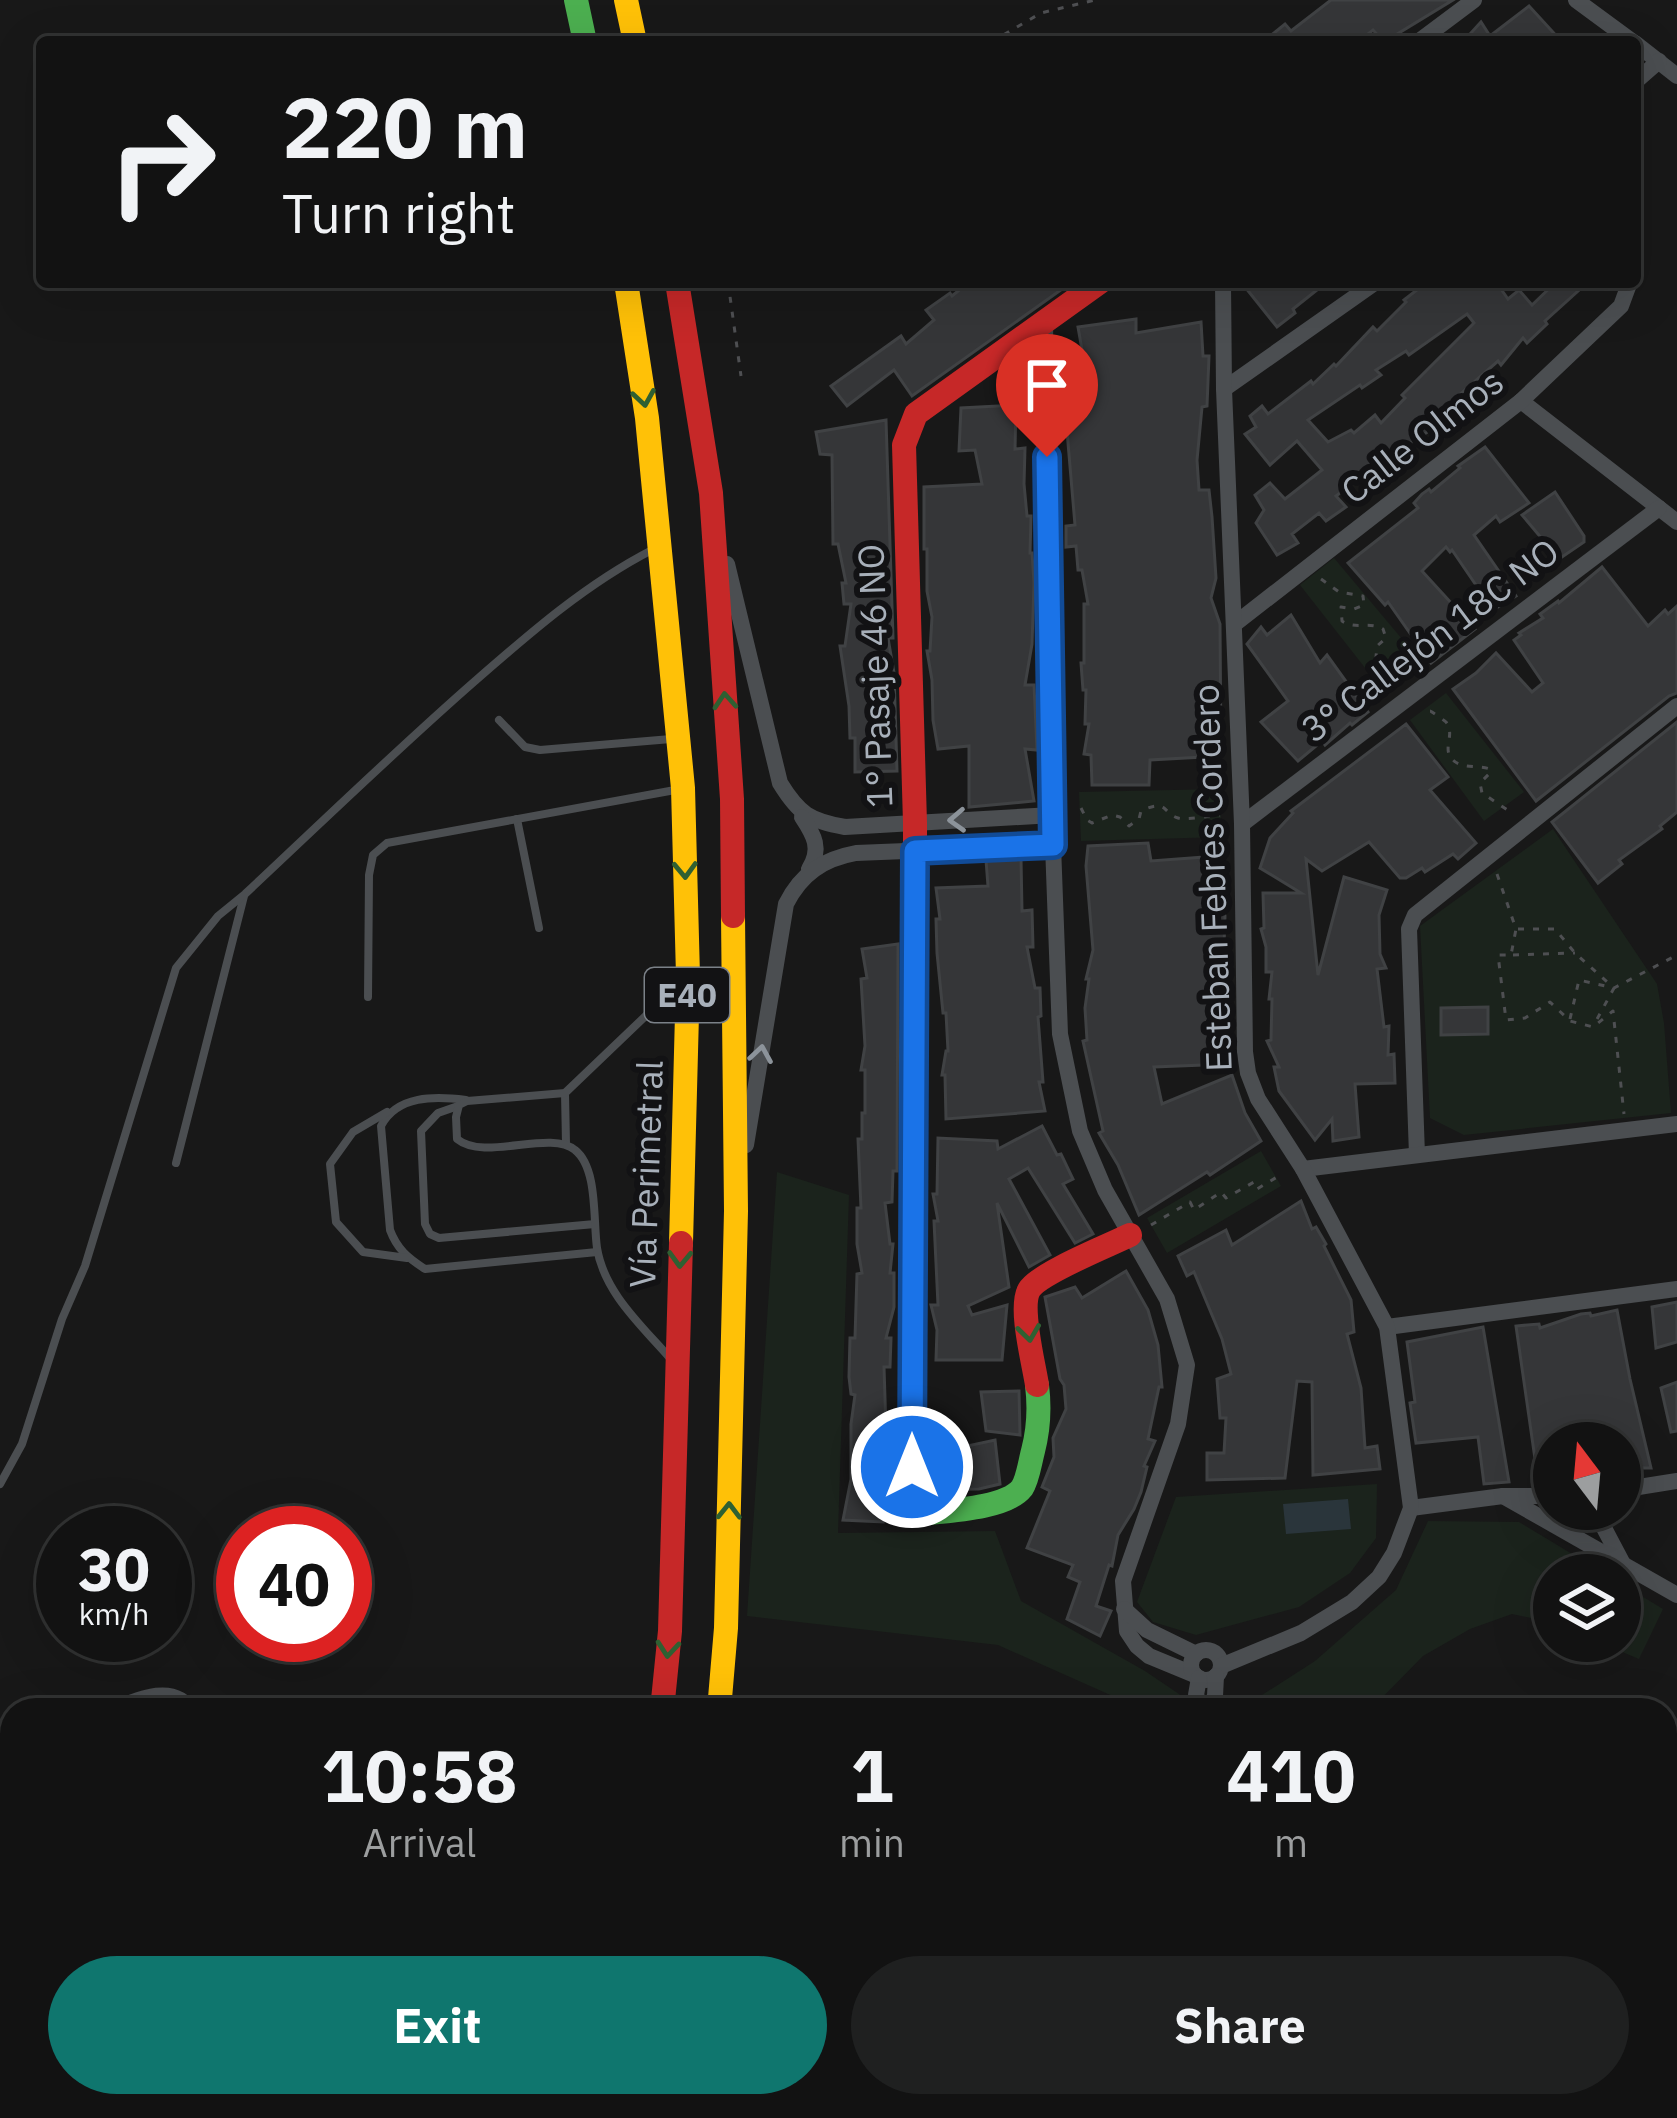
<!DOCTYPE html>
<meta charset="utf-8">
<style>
body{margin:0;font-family:"IBM Plex Sans",sans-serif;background:#1f2020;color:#f1f3f6;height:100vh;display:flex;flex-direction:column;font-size:45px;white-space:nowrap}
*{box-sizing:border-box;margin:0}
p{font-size:39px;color:#9c9e9f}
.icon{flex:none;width:66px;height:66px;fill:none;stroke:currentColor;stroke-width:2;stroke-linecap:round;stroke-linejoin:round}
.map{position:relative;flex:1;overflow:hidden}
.drawer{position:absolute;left:0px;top:1698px;width:1677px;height:420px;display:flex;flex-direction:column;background:#121212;border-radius:36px 36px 0 0;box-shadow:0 12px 48px #0002,0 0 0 3px #313232}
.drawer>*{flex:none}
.hud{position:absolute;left:36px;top:36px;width:1605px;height:252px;border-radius:12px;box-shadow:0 12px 48px #0002,0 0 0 3px #313232;background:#121212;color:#f1f3f6;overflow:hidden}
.needle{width:78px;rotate:344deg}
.fabs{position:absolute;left:1533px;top:1422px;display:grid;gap:24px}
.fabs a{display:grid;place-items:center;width:108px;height:108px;border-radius:50%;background:#121212;box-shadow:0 12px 48px #0002,0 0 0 3px #313232;font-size:60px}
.speed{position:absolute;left:36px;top:1506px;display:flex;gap:24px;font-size:60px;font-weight:700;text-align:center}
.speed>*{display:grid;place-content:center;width:156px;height:156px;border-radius:50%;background:#121212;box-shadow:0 12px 48px #0002,0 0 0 3px #313232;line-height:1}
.speed small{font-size:30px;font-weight:400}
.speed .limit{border:18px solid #d22;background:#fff;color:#111}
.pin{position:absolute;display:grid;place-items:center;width:102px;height:102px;color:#fff;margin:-123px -51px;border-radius:50% 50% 50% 0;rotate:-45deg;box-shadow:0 0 12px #0007}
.pin .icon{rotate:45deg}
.me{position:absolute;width:132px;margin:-66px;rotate:0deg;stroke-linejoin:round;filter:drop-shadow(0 0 9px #0008)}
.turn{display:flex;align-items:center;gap:42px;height:252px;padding:0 48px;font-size:54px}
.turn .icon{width:156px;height:156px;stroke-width:2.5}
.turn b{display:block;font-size:84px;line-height:102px}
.eta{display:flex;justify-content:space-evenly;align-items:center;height:204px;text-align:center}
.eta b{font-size:72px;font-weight:800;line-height:84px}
.button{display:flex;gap:24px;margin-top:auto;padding:24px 48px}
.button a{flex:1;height:138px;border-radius:72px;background:#0f766e;color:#fff;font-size:48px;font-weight:800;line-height:138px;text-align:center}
.button a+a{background:#1f2020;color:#f1f3f6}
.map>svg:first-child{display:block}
.green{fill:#1b231c}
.water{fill:#2a353b}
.building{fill:#353638;stroke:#404244;stroke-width:3;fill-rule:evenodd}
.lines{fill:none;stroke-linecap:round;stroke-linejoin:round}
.path{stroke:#4e4f52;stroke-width:3;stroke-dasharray:6 9;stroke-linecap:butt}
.lane{stroke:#4b4e51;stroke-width:8}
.street{stroke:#4b4e51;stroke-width:16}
.fast{stroke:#4caf50;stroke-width:24}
.slow{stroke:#ffc107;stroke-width:24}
.jam{stroke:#c62828;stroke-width:24}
.oneway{stroke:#2f6032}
.oneway2{stroke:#8c939a}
.route-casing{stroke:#114b97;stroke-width:30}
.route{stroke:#1a73e8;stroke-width:21}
.labels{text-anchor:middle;stroke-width:12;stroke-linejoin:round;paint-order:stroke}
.shield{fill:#121214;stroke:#7b8188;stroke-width:3}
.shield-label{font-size:33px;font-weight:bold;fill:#a8b0ba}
.street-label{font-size:36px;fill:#a8b0ba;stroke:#121214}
</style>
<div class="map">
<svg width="1677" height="2118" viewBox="0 0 1677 2118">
<rect width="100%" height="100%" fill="#181818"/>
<g class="green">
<path d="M 1334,558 L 1423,664 L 1384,692 L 1300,585 Z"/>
<path d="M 1446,693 L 1524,792 L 1484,821 L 1410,720 Z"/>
<path d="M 1219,789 L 1222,837 L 1081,841 L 1079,792 Z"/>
<path d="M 1553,829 L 1657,984 L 1664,1023 L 1671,1113 L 1464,1135 L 1430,1118 L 1420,926 Z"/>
<path d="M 1261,1151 L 1281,1186 L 1167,1253 L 1147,1218 Z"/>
<path d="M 777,1172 L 849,1195 L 838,1533 L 995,1531 L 1021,1601 L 1145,1671 L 1179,1694 L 1193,1710 L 1144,1710 L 998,1645 L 747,1616 Z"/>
<path d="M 1377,1484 L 1376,1538 L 1350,1573 L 1299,1607 L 1196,1635 L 1153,1622 L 1137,1602 L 1176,1497 Z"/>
<path d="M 1428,1521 L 1519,1522 L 1607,1575 L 1554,1575 L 1554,1623 L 1512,1614 L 1470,1629 L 1423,1656 L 1370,1710 L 1247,1710 L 1248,1704 L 1315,1661 L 1396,1590 Z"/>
<path d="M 1620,1583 L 1663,1609 L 1639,1659 L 1596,1641 L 1620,1641 Z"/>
</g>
<path class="water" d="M 1348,1499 L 1351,1529 L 1286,1534 L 1283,1504 Z"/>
<g class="building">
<path d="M 1331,0 L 1453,0 L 1384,42 L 1373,30 L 1358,42 L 1263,42 L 1285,24 L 1291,31 Z"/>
<path d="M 1529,6 L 1562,42 L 1476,42 L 1470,34 L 1481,22 L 1490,36 Z"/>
<path d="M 969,282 L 1072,282 L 912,396 L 894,370 L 847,406 L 831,386 L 901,336 L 906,344 L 934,320 L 926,310 L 950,293 L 952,296 Z"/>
<path d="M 1241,282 L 1327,282 L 1293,309 L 1295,313 L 1277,327 Z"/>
<path d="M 1427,282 L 1496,282 L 1508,299 L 1519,290 L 1532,305 L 1556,282 L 1588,282 L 1545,321 L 1547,324 L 1527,343 L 1523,338 L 1501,365 L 1498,361 L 1424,426 L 1429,431 L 1378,464 L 1384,472 L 1367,484 L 1361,477 L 1336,496 L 1346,507 L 1326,521 L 1319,513 L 1292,534 L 1298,543 L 1277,555 L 1256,523 L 1264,510 L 1255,495 L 1270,483 L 1285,499 L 1322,470 L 1297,441 L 1270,465 L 1245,434 L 1256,427 L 1250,416 L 1262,406 L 1268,414 L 1311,381 L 1313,384 L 1334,364 L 1336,366 L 1373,327 L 1377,331 L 1406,302 L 1404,300 ZM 1467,314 L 1474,323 L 1402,395 L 1405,398 L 1381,423 L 1375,415 L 1354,433 L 1351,430 L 1328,442 L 1308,420 L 1360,385 L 1362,388 L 1381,375 L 1376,370 L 1406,351 L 1409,355 Z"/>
<path d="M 1136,319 L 1136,333 L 1201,322 L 1203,356 L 1209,356 L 1207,406 L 1202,407 L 1197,460 L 1199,490 L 1209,490 L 1212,517 L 1216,578 L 1211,598 L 1220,624 L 1221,756 L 1150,760 L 1149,785 L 1092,785 L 1091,755 L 1084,754 L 1089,724 L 1085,724 L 1086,690 L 1083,690 L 1081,663 L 1084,663 L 1084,604 L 1088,604 L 1082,570 L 1078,570 L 1076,546 L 1066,547 L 1066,526 L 1075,525 L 1067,431 L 1069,416 L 1084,413 L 1081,377 L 1075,377 L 1076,349 L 1082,350 L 1078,327 Z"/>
<path d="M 1016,405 L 1015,449 L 1025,448 L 1024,484 L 1027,516 L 1031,516 L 1030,553 L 1032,553 L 1034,583 L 1032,644 L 1025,685 L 1034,685 L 1037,750 L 1025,749 L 1034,801 L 969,807 L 969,746 L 938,749 L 933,720 L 932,680 L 927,651 L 930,651 L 932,617 L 927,591 L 927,549 L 924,549 L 924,487 L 982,484 L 975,450 L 959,451 L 961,408 Z"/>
<path d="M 886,420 L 893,638 L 888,638 L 894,673 L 897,771 L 855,772 L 855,738 L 850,738 L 849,706 L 840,646 L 845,646 L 851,604 L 844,604 L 842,583 L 846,583 L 838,544 L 833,544 L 832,455 L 820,454 L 816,432 Z"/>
<path d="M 1485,447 L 1529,503 L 1500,522 L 1496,516 L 1474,535 L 1516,596 L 1493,610 L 1452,550 L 1450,552 L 1446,547 L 1422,571 L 1475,629 L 1431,663 L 1388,602 L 1385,605 L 1348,563 L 1418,508 L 1414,503 L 1422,494 L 1429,489 L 1431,492 L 1460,468 L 1458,466 Z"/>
<path d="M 1555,492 L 1584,536 L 1584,542 L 1559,559 L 1522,515 Z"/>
<path d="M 1602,567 L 1648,626 L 1665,610 L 1668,614 L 1677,606 L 1677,693 L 1669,696 L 1536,801 L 1453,689 L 1476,673 L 1496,653 L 1532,692 L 1543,683 L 1514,640 L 1521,635 L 1519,633 L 1543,618 L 1540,614 L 1558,601 L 1559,603 Z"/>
<path d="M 1291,615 L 1320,663 L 1327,655 L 1368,712 L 1352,725 L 1350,723 L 1325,745 L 1322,741 L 1298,761 L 1261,722 L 1288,701 L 1247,644 L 1261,627 L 1267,635 Z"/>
<path d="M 1677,722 L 1677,812 L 1660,826 L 1662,829 L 1619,860 L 1622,864 L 1598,883 L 1552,822 Z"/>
<path d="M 1406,724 L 1448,777 L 1430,790 L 1476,843 L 1458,859 L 1453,854 L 1425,872 L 1422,868 L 1406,878 L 1400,878 L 1369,842 L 1322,871 L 1306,859 L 1318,975 L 1344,877 L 1387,890 L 1379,915 L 1380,954 L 1386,968 L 1377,969 L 1384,1027 L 1389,1026 L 1388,1055 L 1394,1054 L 1395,1083 L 1355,1084 L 1359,1137 L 1333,1141 L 1332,1119 L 1315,1140 L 1279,1091 L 1274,1067 L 1279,1067 L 1267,1041 L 1271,1040 L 1272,999 L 1269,999 L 1272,972 L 1266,972 L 1266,947 L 1261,929 L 1264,928 L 1263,893 L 1301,893 L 1260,868 L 1270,838 L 1293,813 L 1291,811 Z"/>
<path d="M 1148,843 L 1151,861 L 1219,856 L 1216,885 L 1225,916 L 1222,1004 L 1228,1005 L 1228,1064 L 1154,1067 L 1162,1104 L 1232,1075 L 1245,1113 L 1261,1141 L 1210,1175 L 1207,1172 L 1139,1215 L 1118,1165 L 1099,1133 L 1103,1131 L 1083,1041 L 1087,1040 L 1085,1008 L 1089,979 L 1086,979 L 1093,950 L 1086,866 L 1088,846 Z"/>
<path d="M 1021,859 L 1022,911 L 1032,910 L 1033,947 L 1027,947 L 1035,988 L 1040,988 L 1041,1016 L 1038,1017 L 1043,1082 L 1039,1082 L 1045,1111 L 946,1119 L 945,1075 L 942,1075 L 946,1051 L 948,1051 L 946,1013 L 943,1013 L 937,953 L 936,919 L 940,919 L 936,888 L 988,886 L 986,860 Z"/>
<path d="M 898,944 L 897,1171 L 893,1171 L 892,1202 L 885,1203 L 890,1244 L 893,1244 L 890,1273 L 894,1273 L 894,1307 L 886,1338 L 891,1338 L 890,1367 L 884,1367 L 886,1430 L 891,1430 L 886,1480 L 891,1480 L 891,1499 L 879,1499 L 883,1522 L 843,1520 L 851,1479 L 851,1424 L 855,1395 L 851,1394 L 849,1377 L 850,1338 L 855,1338 L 857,1274 L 862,1273 L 857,1244 L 857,1208 L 861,1208 L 858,1139 L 862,1139 L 862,1113 L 865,1113 L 865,1070 L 861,1070 L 865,1046 L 861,979 L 867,978 L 862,949 Z"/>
<path d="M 1488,1007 L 1488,1034 L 1441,1035 L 1441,1008 Z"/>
<path d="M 1042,1126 L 1057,1155 L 1061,1154 L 1073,1179 L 1063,1184 L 1093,1234 L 1075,1243 L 1028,1168 L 1009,1179 L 1050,1255 L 1029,1267 L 997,1203 L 1009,1287 L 968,1306 L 972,1315 L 1007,1305 L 1002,1360 L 936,1360 L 937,1330 L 931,1305 L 938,1305 L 934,1221 L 938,1221 L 933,1194 L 937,1194 L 938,1138 L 997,1141 L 998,1149 Z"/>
<path d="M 1301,1201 L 1312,1229 L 1316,1227 L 1326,1244 L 1324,1246 L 1351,1300 L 1354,1332 L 1347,1334 L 1361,1388 L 1365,1448 L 1377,1446 L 1380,1469 L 1313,1475 L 1312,1382 L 1297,1381 L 1285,1478 L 1207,1480 L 1207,1453 L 1224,1453 L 1226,1418 L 1220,1418 L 1217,1379 L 1231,1374 L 1222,1339 L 1194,1272 L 1187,1276 L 1178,1256 L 1226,1230 L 1232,1245 Z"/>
<path d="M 1126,1271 L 1148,1310 L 1158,1345 L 1162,1387 L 1159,1387 L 1148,1439 L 1155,1441 L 1144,1466 L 1147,1467 L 1141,1492 L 1134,1509 L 1118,1535 L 1112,1566 L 1109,1565 L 1096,1606 L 1111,1611 L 1100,1636 L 1067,1619 L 1080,1582 L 1068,1577 L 1073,1565 L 1027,1548 L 1050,1491 L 1042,1487 L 1054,1457 L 1053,1438 L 1066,1409 L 1064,1385 L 1060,1379 L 1045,1297 L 1075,1287 L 1082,1298 Z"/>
<path d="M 1677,1302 L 1677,1342 L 1656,1348 L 1652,1307 Z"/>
<path d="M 1617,1310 L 1630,1379 L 1651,1468 L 1626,1468 L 1620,1443 L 1554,1443 L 1554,1477 L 1538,1480 L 1516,1326 L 1539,1324 L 1540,1328 L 1581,1314 L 1590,1313 L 1591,1316 Z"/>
<path d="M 1483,1327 L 1509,1482 L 1484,1484 L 1478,1437 L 1416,1443 L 1410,1403 L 1415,1402 L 1407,1342 Z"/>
<path d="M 1677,1382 L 1677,1431 L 1671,1432 L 1661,1388 Z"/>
<path d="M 1019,1391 L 1020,1435 L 986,1431 L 981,1392 Z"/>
<path d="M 995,1440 L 1000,1484 L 979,1489 L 929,1490 L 929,1447 L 949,1444 L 949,1450 Z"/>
</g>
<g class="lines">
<g class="path">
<path d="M 991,42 L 1041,13 L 1095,0"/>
<path d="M 728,282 L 741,376"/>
<path d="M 1321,579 L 1339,592 L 1363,596 L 1364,605 L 1354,609 L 1341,607 L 1342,621 C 1355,630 1370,621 1383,629 L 1386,638 L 1377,646 L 1376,657 C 1384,667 1395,668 1405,677"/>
<path d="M 1430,711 C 1431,711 1445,721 1446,722 C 1456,735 1441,749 1453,760 C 1462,769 1479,765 1490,769 L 1490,773 L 1480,783 L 1482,793 L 1512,813"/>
<path d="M 1081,808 L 1087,820 L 1092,823 L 1112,815 L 1120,817 L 1129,826 L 1139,819 L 1141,811 C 1168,798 1162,813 1178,818 C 1184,820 1212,816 1220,815"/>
<path d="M 1497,874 L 1516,929 L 1511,955 L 1498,955 L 1506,1020 L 1525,1018 L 1550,1002 L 1570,1021 L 1593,1027 L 1613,1011 L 1624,1114"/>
<path d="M 1518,929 L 1555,929 L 1575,953 L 1614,988 L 1596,1021"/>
<path d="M 1513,955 L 1575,953"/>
<path d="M 1570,1019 L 1579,980 L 1614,988 L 1677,955"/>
<path d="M 1151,1225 L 1190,1202 L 1194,1210 L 1221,1192 L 1226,1198 L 1254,1182 L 1257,1189 L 1277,1177"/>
</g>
<g class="lane">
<path d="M 499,720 L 525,747 L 540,750 L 671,739"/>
<path d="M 517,819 L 539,928"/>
<path d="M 368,997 L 369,875 L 373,855 L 387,843 L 675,790"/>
<path d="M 565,1093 L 566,1144"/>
<path d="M 466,1100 C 435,1096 397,1095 381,1126 L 390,1230 C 397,1249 408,1258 425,1269 L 597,1252"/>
<path d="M 458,1106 L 438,1113 L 421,1131 L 425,1224 L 430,1234 L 439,1238 L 595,1224"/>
<path d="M 387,1112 L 353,1132 L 330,1164 L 336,1222 L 363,1252 L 407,1258"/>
<path d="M 176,1163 L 244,896"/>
<path d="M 669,1357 C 641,1325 604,1292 597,1248 C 593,1220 598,1168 575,1150 C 550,1129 485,1162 457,1139 L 456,1117 L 459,1105 L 467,1101 L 565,1093 L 678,985"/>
<path d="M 0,1484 L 22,1444 L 62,1319 L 85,1266 L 176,968 L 218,916 L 245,894 C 321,823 396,750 475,681 C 530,633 586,584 652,550"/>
<path d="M 103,1710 C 131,1698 175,1675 195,1710"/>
<path d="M 0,1729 L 12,1728"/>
</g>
<g class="street">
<path d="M 1576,0 L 1633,42"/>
<path d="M 1418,42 L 1474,0"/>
<path d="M 1635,43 L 1677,76"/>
<path d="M 1635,82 L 1659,61"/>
<path d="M 1045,323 L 1053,845 L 1060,1034 L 1080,1131 L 1105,1190 L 1167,1299 L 1187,1365 L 1178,1424 L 1123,1581 L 1127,1631 L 1137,1646 L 1149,1656 L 1195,1675"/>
<path d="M 1224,389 L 1376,282"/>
<path d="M 1521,401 L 1677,522"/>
<path d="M 727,564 L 780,783 C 799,814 810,821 845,827 L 1053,815"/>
<path d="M 1236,623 L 1521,401 L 1621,306 L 1628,287 L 1626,282"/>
<path d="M 802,817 C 814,835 822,849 809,869"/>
<path d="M 1242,824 L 1659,508"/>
<path d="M 746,1145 L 786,904 C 801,874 823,859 856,853 L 1053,845"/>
<path d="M 1417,1155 L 1409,929 L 1415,915 L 1677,706"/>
<path d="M 1303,1169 L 1677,1124"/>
<path d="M 1387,1327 L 1677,1289"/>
<path d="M 1620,1490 L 1677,1481"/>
<path d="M 1503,1496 L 1677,1595"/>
<path d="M 1411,1508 L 1503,1496 L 1554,1496"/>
<path d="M 1594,1509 L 1622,1562"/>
<path d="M 1124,1609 L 1147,1630 L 1196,1654"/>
<circle cx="1206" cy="1665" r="15"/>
<path d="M 1221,1666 L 1301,1633 L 1352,1602 L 1379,1577 L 1394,1553 L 1411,1508 L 1387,1327 L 1303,1169 L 1258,1099 L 1248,1073 L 1245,1052 L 1242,824 L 1224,389 L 1223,282"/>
<path d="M 1199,1678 L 1196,1695 L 1202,1710"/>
<path d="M 1209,1710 L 1215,1696 L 1216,1676"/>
<path d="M 1665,1801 L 1677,1803"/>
<path d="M 1665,1912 L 1677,1909"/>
<path d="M 1300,2106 L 1309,2118"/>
<path d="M 1515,2106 L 1546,2118"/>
<path d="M 1102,2118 L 1125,2106"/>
</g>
<g class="fast">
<path d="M 576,0 L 585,42"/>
<path d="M 915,902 L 912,1515 C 939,1511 1005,1510 1022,1488 C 1028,1479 1030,1462 1033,1451 C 1039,1428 1040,1409 1037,1385"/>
</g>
<g class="slow">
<path d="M 626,0 L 635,42"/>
<path d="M 626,282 L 647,418 L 683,788 L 688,976 L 681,1243"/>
<path d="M 719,1710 L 726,1628 L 736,1211 L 733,916"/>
<path d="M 684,2118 L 685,2106"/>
</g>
<g class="jam">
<path d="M 677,282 L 711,493 L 732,799 L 733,916"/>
<path d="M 915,902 L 915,823 L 904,445 L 916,414 L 1100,282"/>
<path d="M 1037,1385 C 1034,1364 1019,1308 1029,1290 C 1039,1273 1110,1245 1130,1235"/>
<path d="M 662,1710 L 670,1631 L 681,1243"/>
<path d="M 621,2118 L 623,2106"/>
</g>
</g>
<defs><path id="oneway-chevron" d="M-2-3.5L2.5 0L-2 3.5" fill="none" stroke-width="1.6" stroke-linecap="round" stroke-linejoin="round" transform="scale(3)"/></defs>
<g class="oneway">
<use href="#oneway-chevron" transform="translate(644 398) rotate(81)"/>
<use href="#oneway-chevron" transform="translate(725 701) rotate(-94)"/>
<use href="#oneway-chevron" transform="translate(685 870) rotate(88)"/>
<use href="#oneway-chevron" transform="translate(680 1259) rotate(92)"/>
<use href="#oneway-chevron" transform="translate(1029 1333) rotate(82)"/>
<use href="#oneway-chevron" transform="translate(729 1511) rotate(-89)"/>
<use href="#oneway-chevron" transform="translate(668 1649) rotate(95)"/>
</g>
<g class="oneway2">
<use href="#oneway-chevron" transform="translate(957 820) rotate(177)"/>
<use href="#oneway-chevron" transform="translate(761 1054) rotate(-81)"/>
</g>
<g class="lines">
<g class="route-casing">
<path id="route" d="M 912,1467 L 915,851 L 1053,845 L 1047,457"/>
</g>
<use href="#route" class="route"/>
</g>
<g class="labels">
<rect class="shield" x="645" y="968" width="84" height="54" rx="9"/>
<g class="shield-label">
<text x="687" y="1007">E40</text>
</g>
<g class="street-label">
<text transform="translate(1422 436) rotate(-38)" y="13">Calle Olmos</text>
<text transform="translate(1430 640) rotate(-37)" y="13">3° Callejón 18C NO</text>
<text transform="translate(875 676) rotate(-92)" y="13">1° Pasaje 46 NO</text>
<text transform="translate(1212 878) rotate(-92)" y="13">Esteban Febres Cordero</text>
<text transform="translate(646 1174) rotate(-88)" y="13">Vía Perimetral</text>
</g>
</g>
</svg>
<div class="fabs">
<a><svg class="needle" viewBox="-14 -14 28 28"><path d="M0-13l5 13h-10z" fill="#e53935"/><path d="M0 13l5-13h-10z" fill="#9c9e9f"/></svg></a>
<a><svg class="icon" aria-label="layers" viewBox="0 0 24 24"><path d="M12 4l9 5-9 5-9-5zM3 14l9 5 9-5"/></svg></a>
</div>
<div class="speed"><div>30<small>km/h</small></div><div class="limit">40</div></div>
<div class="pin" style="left:1047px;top:457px;background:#d93025"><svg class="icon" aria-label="arrive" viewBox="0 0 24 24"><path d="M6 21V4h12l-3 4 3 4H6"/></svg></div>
<svg class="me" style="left:912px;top:1467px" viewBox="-20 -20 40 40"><circle r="17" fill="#1a73e8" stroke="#fff" stroke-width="3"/><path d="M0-11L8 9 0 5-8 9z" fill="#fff"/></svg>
<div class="hud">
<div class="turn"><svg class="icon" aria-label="right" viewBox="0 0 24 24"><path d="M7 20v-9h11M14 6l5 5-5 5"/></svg><div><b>220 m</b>Turn right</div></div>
</div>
<section class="drawer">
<div class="eta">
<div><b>10:58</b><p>Arrival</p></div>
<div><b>1</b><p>min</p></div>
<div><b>410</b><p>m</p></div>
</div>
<div class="button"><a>Exit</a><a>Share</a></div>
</section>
</div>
